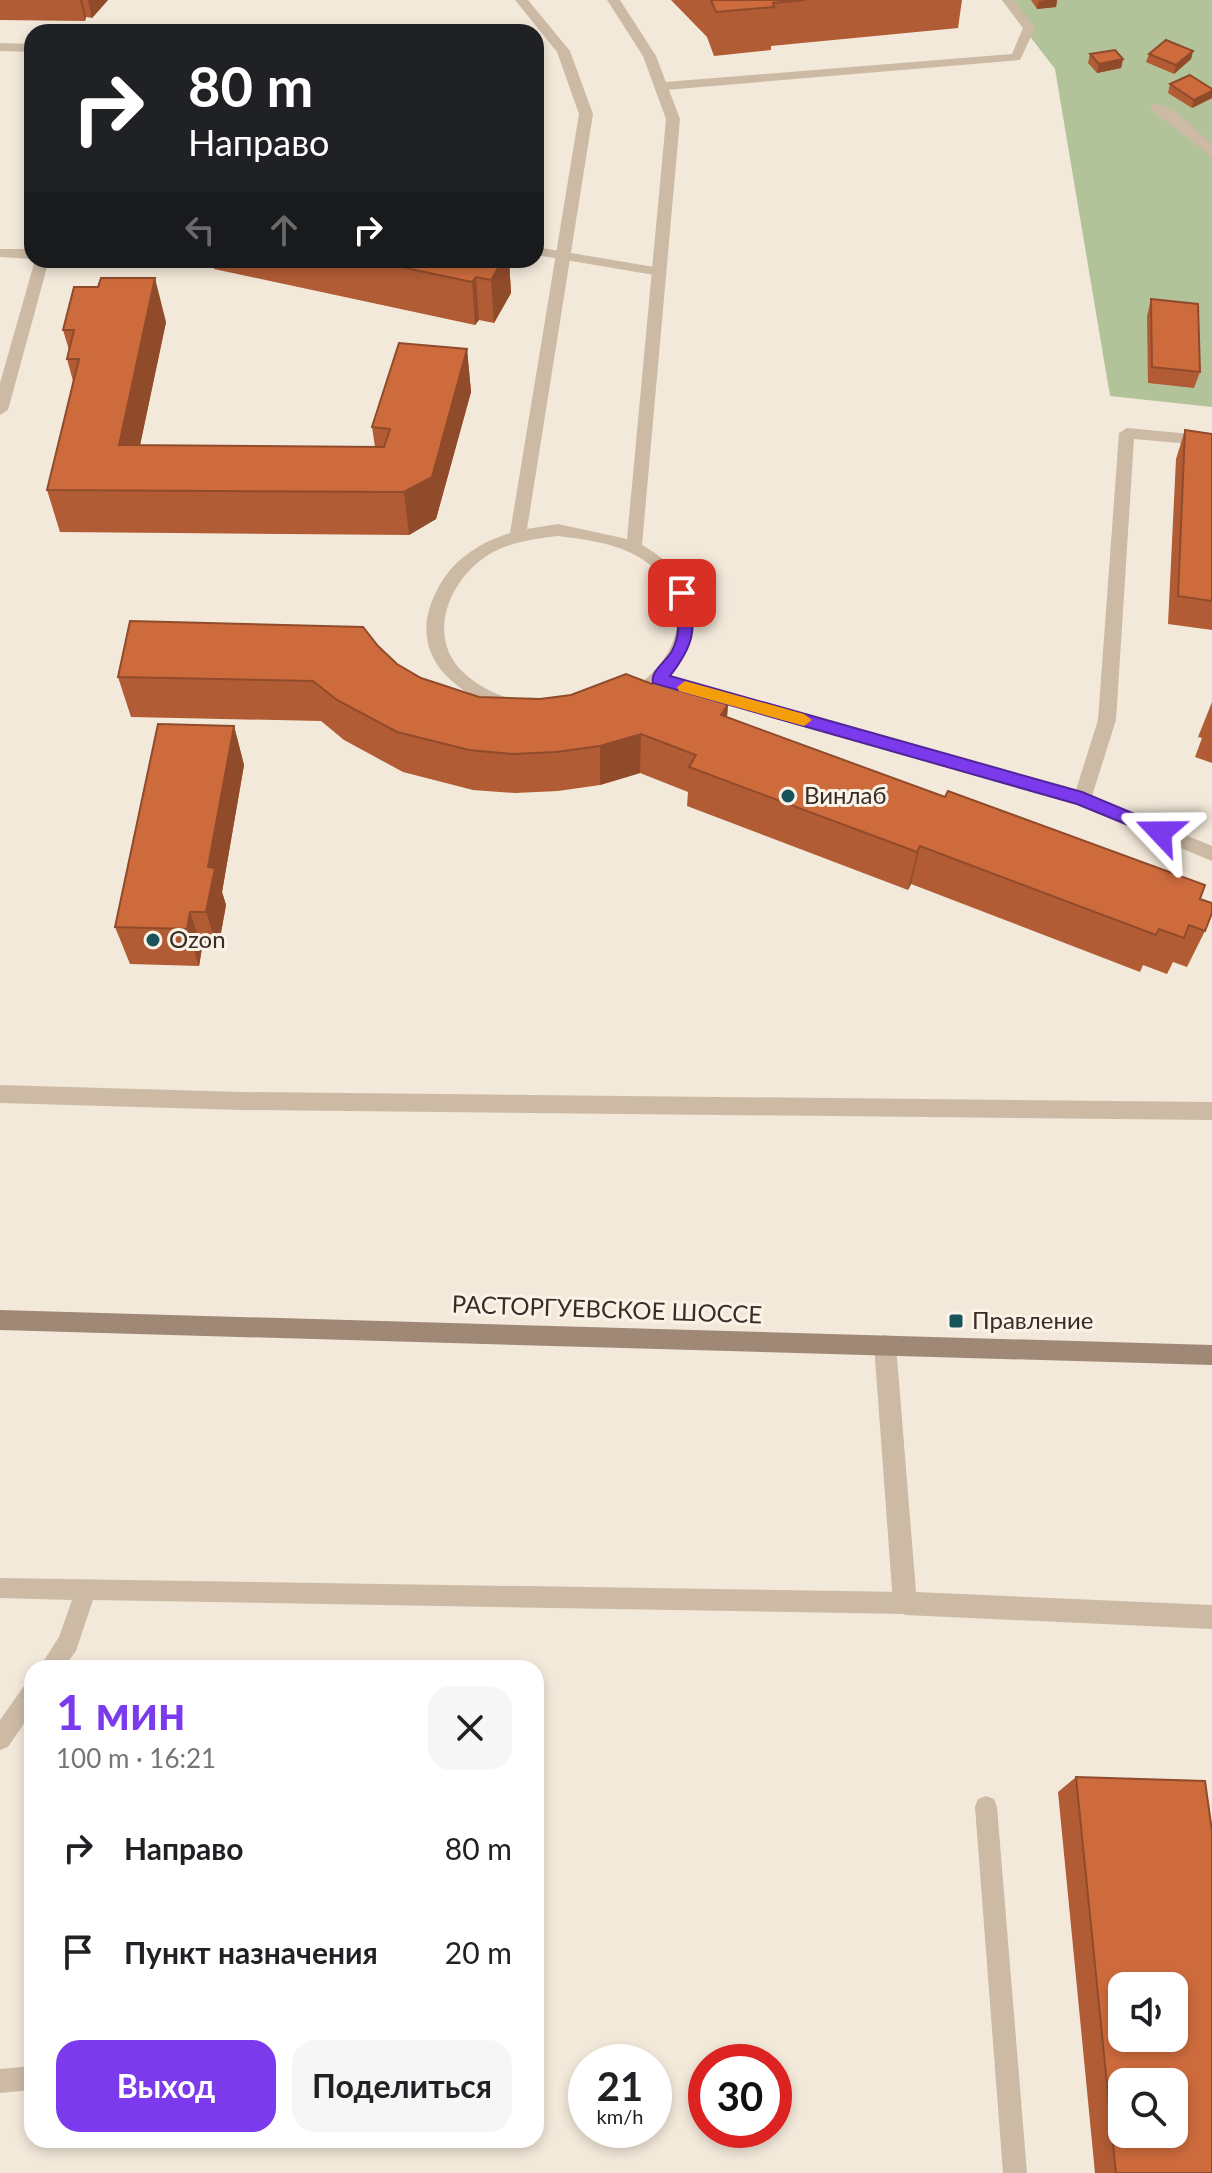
<!DOCTYPE html>
<html lang="ru">
<meta charset="utf-8">
<style>
body{margin:0;font-family:Lato,sans-serif;background:#f6f6f6;color:#202124;height:100vh;display:flex;flex-direction:column;font-size:30px;white-space:nowrap}
*{box-sizing:border-box;margin:0}
p{font-size:26px;color:#757577}
.icon{flex:none;width:44px;height:44px;fill:none;stroke:currentColor;stroke-width:2;stroke-linecap:round;stroke-linejoin:round}
.map{position:relative;flex:1;overflow:hidden}
.side{position:absolute;left:24px;top:1660px;width:520px;height:488px;display:flex;flex-direction:column;background:#fff;border-radius:24px;box-shadow:0 4px 12px #0003}
.side>*{flex:none}
.banner{position:absolute;left:24px;top:24px;width:520px;height:244px;border-radius:24px;box-shadow:0 4px 12px #0003;background:#202124;color:#fff;overflow:hidden}
.buttons{position:absolute;left:1108px;top:1972px;display:grid;gap:16px}
.buttons a{display:grid;place-items:center;width:80px;height:80px;border-radius:16px;background:#fff;box-shadow:0 4px 12px #0003;font-size:40px}
.speed{position:absolute;left:568px;top:2044px;display:flex;gap:16px;font-size:40px;font-weight:700;text-align:center}
.speed>*{display:grid;place-content:center;width:104px;height:104px;border-radius:50%;background:#fff;box-shadow:0 4px 12px #0003;line-height:1}
.speed small{font-size:20px;font-weight:400}
.speed .limit{border:12px solid #d22;background:#fff;color:#111}
.pin{position:absolute;display:grid;place-items:center;width:68px;height:68px;color:#fff;margin:-34px;border-radius:16px;box-shadow:0 4px 12px #0006}
.me{position:absolute;width:88px;margin:-44px;rotate:293deg;stroke-linejoin:round;filter:drop-shadow(0 0 6px #0008)}
.turn{display:flex;align-items:center;gap:28px;height:168px;padding:0 32px;font-size:36px}
.turn .icon{width:104px;height:104px;stroke-width:2.5}
.turn b{display:block;font-size:56px;line-height:68px}
.lanes{display:flex;align-items:center;height:76px;padding:0 32px;background:#0003;justify-content:center;gap:40px;direction:ltr}
.lanes .off{opacity:.35}
.round{display:grid;place-items:center;flex:none;width:84px;height:84px;border-radius:24px;background:#f6f6f6}
.summary{display:flex;align-items:center;justify-content:space-between;height:136px;padding:0 32px}
h1{font-size:48px;font-weight:700;line-height:60px;color:#7c3aed}
.button{display:flex;gap:16px;margin-top:auto;padding:16px 32px}
.button a{flex:1;height:92px;border-radius:24px;background:#7c3aed;color:#fff;font-size:32px;font-weight:700;line-height:92px;text-align:center}
.button a+a{background:#f6f6f6;color:#202124}
ul{padding:0;list-style:none}
li{display:flex;align-items:center;gap:24px;height:104px;padding:0 32px}
li div{flex:1}
li b{display:block;font-size:30px}
li em{font-style:normal}
.map>svg:first-child{display:block}
.green{fill:#b2c399}
.lines{fill:none;stroke-linecap:round;stroke-linejoin:round}
.service{fill:#ccbaa5;fill-rule:evenodd}
.minor{fill:#ccbaa5;fill-rule:evenodd}
.secondary{fill:#a08876;fill-rule:evenodd}
.wall{fill:#b15c34}
.shaded-wall{fill:#904b2b}
.building{fill:#ce6b3d;stroke:#904b2b;stroke-width:2;fill-rule:evenodd}
.route{fill:#7c3aed;stroke:#51269a;stroke-width:2}
.slow{fill:#f59e0b}
.poi-dot{fill:#19535c;stroke:#fbf3e7;stroke-width:3}
.labels{text-anchor:middle;stroke-width:6;stroke-linejoin:round;paint-order:stroke}
.poi-label{font-size:24px;fill:#372d27;stroke:#fbf3e7;text-anchor:start}
.street-label{font-size:24px;fill:#372d27;stroke:#fbf3e7}
</style>
<div class="map">
<svg width="1212" height="2173" viewBox="0 0 1212 2173">
<rect width="100%" height="100%" fill="#f3e9da"/>
<path class="green" d="M 1002,0 L 1212,0 L 1212,407 L 1110,396 L 1055,69 Z"/>
<g class="lines">
<g class="service">
<path d="M 1002,0 L 1014,0 L 1035,28 L 1020,60 L 665,90 L 659,86 L 665,82 L 1012,54 L 1023,28 Z"/>
<path d="M 0,43 L 32,44 L 32,52 L 0,51 Z"/>
<path d="M 536,247 L 660,268 L 667,272 L 660,276 L 536,255 Z"/>
<path d="M 0,1578 L 905,1592 L 912,1596 L 916,1603 L 912,1610 L 905,1614 L 93,1600 L 76,1651 L 63,1668 L 39,1668 L 59,1637 L 72,1600 L 0,1598 Z"/>
<path d="M 32,1683 L 32,1712 L 8,1747 L 0,1750 L 0,1720 L 24,1686 Z"/>
<path d="M 986,1796 L 994,1799 L 997,1807 L 1027,2173 L 1003,2173 L 975,1807 L 978,1799 Z"/>
<path d="M 32,2066 L 32,2090 L 0,2093 L 0,2069 Z"/>
</g>
<g class="minor">
<path d="M 515,0 L 528,0 L 570,51 L 593,114 L 527,529 L 558,524 L 627,539 L 666,119 L 643,56 L 607,0 L 620,0 L 656,56 L 680,119 L 642,545 C 699,577 709,624 671,676 L 1076,790 L 1098,720 L 1119,433 L 1127,428 L 1212,436 L 1212,446 L 1134,439 L 1116,720 L 1092,796 L 1212,846 L 1212,861 L 1077,805 L 661,686 C 640,703 616,713 589,717 C 519,729 390,684 436,592 C 451,561 478,543 510,533 L 579,114 L 557,52 ZM 558,536 C 582,539 607,542 629,552 C 691,581 692,643 641,683 C 595,719 507,713 464,673 C 425,637 449,580 488,555 C 509,542 534,539 558,536 Z"/>
<path d="M 1151,104 C 1172,102 1198,131 1212,145 L 1212,157 L 1151,110 Z"/>
<path d="M 0,249 L 32,249 L 32,259 L 0,257 Z"/>
<path d="M 35,260 L 49,260 L 8,410 L 0,415 L 0,383 Z"/>
<path d="M 0,1085 L 242,1092 L 1212,1102 L 1212,1120 L 242,1110 L 0,1103 Z"/>
<path d="M 885,1335 L 893,1338 L 896,1345 L 916,1592 L 1212,1605 L 1212,1629 L 905,1615 L 897,1611 L 893,1603 L 874,1345 L 877,1338 Z"/>
</g>
<path class="secondary" d="M 0,1310 L 1212,1345 L 1212,1365 L 0,1330 Z"/>
</g>
<g class="wall">
<path d="M 0,0 L 108,0 L 92,18 L 86,17 L 85,21 L 0,20 Z"/>
<path d="M 671,0 L 962,0 L 958,28 L 771,46 L 771,50 L 714,56 L 707,37 Z"/>
<path d="M 1031,0 L 1057,0 L 1056,7 L 1037,9 Z"/>
<path d="M 1193,51 L 1191,59 L 1174,74 L 1146,62 L 1149,54 Z"/>
<path d="M 1090,54 L 1123,59 L 1121,68 L 1097,73 L 1088,63 Z"/>
<path d="M 1170,84 L 1212,98 L 1192,108 L 1168,93 Z"/>
<path d="M 197,260 L 509,260 L 511,293 L 494,323 L 479,320 L 475,325 L 214,269 L 213,264 Z"/>
<path d="M 1151,299 L 1200,372 L 1194,388 L 1148,383 L 1147,316 Z"/>
<path d="M 166,322 L 140,445 L 375,447 L 372,427 L 467,349 L 471,392 L 436,519 L 409,535 L 60,532 L 47,490 L 73,381 L 67,359 L 69,350 L 63,330 Z"/>
<path d="M 1185,430 L 1212,434 L 1212,630 L 1168,624 L 1176,459 Z"/>
<path d="M 378,646 L 397,664 L 421,678 L 479,697 L 540,699 L 652,684 L 728,704 L 727,717 L 1200,899 L 1205,931 L 1187,967 L 1173,962 L 1167,974 L 1143,965 L 1140,972 L 911,884 L 908,890 L 687,806 L 688,792 L 640,773 L 600,785 L 558,791 L 515,793 L 473,790 L 403,772 L 344,740 L 321,721 L 131,717 L 118,677 Z"/>
<path d="M 1212,702 L 1212,763 L 1195,757 L 1202,738 L 1198,737 Z"/>
<path d="M 234,726 L 244,765 L 222,892 L 226,905 L 218,949 L 202,948 L 199,966 L 130,964 L 115,927 Z"/>
<path d="M 1076,1777 L 1212,2173 L 1095,2173 L 1058,1792 Z"/>
</g>
<g class="shaded-wall">
<path d="M 80,0 L 82,0 L 86,17 L 85,21 Z"/>
<path d="M 88,0 L 108,0 L 92,18 Z"/>
<path d="M 1046,0 L 1057,0 L 1056,7 L 1037,9 L 1039,1 Z"/>
<path d="M 1193,51 L 1191,59 L 1174,74 L 1176,65 Z"/>
<path d="M 1123,59 L 1121,68 L 1097,73 L 1099,64 Z"/>
<path d="M 1212,91 L 1212,98 L 1192,108 L 1194,100 Z"/>
<path d="M 503,260 L 509,260 L 511,293 L 494,323 L 491,280 Z"/>
<path d="M 476,277 L 479,320 L 475,325 L 472,282 Z"/>
<path d="M 155,278 L 166,322 L 131,488 L 119,445 Z"/>
<path d="M 467,349 L 471,392 L 436,519 L 409,535 L 404,492 Z"/>
<path d="M 728,704 L 725,744 L 721,715 Z"/>
<path d="M 234,726 L 244,765 L 222,892 L 226,905 L 218,949 L 206,912 L 208,867 Z"/>
<path d="M 641,734 L 640,773 L 600,785 L 600,746 Z"/>
<path d="M 920,846 L 911,884 L 908,890 L 917,852 Z"/>
<path d="M 190,912 L 202,948 L 199,966 L 187,929 Z"/>
</g>
<g class="building">
<path d="M 711,0 L 805,0 L 773,3 L 774,7 L 716,12 Z"/>
<path d="M 1166,40 L 1193,51 L 1176,65 L 1149,54 Z"/>
<path d="M 1115,50 L 1123,59 L 1099,64 L 1090,54 Z"/>
<path d="M 1190,75 L 1212,89 L 1212,91 L 1194,100 L 1170,84 Z"/>
<path d="M 368,260 L 503,260 L 491,280 L 476,277 L 472,282 Z"/>
<path d="M 101,278 L 155,278 L 119,445 L 384,447 L 390,429 L 372,427 L 399,343 L 467,349 L 432,477 L 404,492 L 47,490 L 79,359 L 67,359 L 74,330 L 63,330 L 74,287 L 98,287 Z"/>
<path d="M 1151,299 L 1198,304 L 1200,372 L 1152,367 Z"/>
<path d="M 1185,430 L 1212,434 L 1212,601 L 1178,596 Z"/>
<path d="M 130,621 L 363,627 L 378,646 L 397,664 L 421,678 L 479,697 L 540,699 L 571,695 L 626,674 L 652,684 L 656,678 L 728,704 L 721,715 L 945,797 L 948,791 L 1205,885 L 1200,899 L 1212,903 L 1212,913 L 1205,931 L 1189,925 L 1184,938 L 1159,929 L 1156,935 L 920,846 L 917,852 L 689,767 L 696,755 L 641,734 L 600,746 L 556,752 L 513,754 L 469,750 L 397,732 L 337,700 L 313,681 L 118,677 Z"/>
<path d="M 158,724 L 234,726 L 208,867 L 215,868 L 206,912 L 190,912 L 187,929 L 115,927 Z"/>
<path d="M 1076,1777 L 1205,1781 L 1212,1831 L 1212,2173 L 1116,2173 ZM 1122,1986 L 1174,1986 L 1174,2038 L 1122,2038 ZM 1122,2082 L 1174,2082 L 1174,2134 L 1122,2134 Z"/>
</g>
<path class="route" d="M 682,588 L 689,593 C 697,631 693,646 670,676 L 1082,792 L 1166,827 L 1168,832 L 1160,838 L 1077,804 L 653,683 C 650,671 666,662 672,651 C 682,632 678,613 674,593 Z"/>
<path class="slow" d="M 685,681 L 804,714 L 812,720 L 804,726 L 679,691 L 677,687 Z"/>
<g class="poi-dot">
<circle cx="788" cy="796" r="8"/>
<circle cx="153" cy="940" r="8"/>
<rect x="948" y="1313" width="16" height="16" rx="4"/>
</g>
<g class="labels">
<g class="poi-label">
<text x="804" y="804">Винлаб</text>
<text x="169" y="948">Ozon</text>
<text x="972" y="1329">Правление</text>
</g>
<g class="street-label">
<text transform="translate(607 1310) rotate(2)" y="8">РАСТОРГУЕВСКОЕ ШОССЕ</text>
</g>
</g>
</svg>
<div class="buttons">
<a><svg class="icon" aria-label="sound" viewBox="0 0 24 24"><path d="M4 9h4l5-4v14l-5-4H4zM17 9q2 3 0 6"/></svg></a>
<a><svg class="icon" aria-label="search" viewBox="0 0 24 24"><circle cx="10" cy="10" r="6"/><path d="M15 15l6 6"/></svg></a>
</div>
<div class="speed"><div>21<small>km/h</small></div><div class="limit">30</div></div>
<div class="pin" style="left:682px;top:593px;background:#d93025"><svg class="icon" aria-label="arrive" viewBox="0 0 24 24"><path d="M6 21V4h12l-3 4 3 4H6"/></svg></div>
<svg class="me" style="left:1160px;top:832px" viewBox="-20 -20 40 40"><path d="M0-17L14 15 0 8-14 15z" fill="#7c3aed" stroke="#fff" stroke-width="4"/></svg>
<div class="banner">
<div class="turn"><svg class="icon" aria-label="right" viewBox="0 0 24 24"><path d="M7 20v-9h11M14 6l5 5-5 5"/></svg><div><b>80 m</b>Направо</div></div>
<div class="lanes"><svg class="icon off" aria-label="left" viewBox="0 0 24 24"><path d="M17 20v-9H6M10 6l-5 5 5 5"/></svg><svg class="icon off" aria-label="ahead" viewBox="0 0 24 24"><path d="M12 20V5M6 11l6-6 6 6"/></svg><svg class="icon" aria-label="right" viewBox="0 0 24 24"><path d="M7 20v-9h11M14 6l5 5-5 5"/></svg></div>
</div>
<section class="side">
<div class="summary"><div><h1>1 мин</h1><p>100 m · 16:21</p></div><a class="round"><svg class="icon" aria-label="close" viewBox="0 0 24 24"><path d="M6 6l12 12M18 6L6 18"/></svg></a></div>
<ul>
<li><svg class="icon" aria-label="right" viewBox="0 0 24 24"><path d="M7 20v-9h11M14 6l5 5-5 5"/></svg><div><b>Направо</b></div><em>80 m</em></li>
<li><svg class="icon" aria-label="arrive" viewBox="0 0 24 24"><path d="M6 21V4h12l-3 4 3 4H6"/></svg><div><b>Пункт назначения</b></div><em>20 m</em></li>
</ul>
<div class="button"><a>Выход</a><a>Поделиться</a></div>
</section>
</div>
